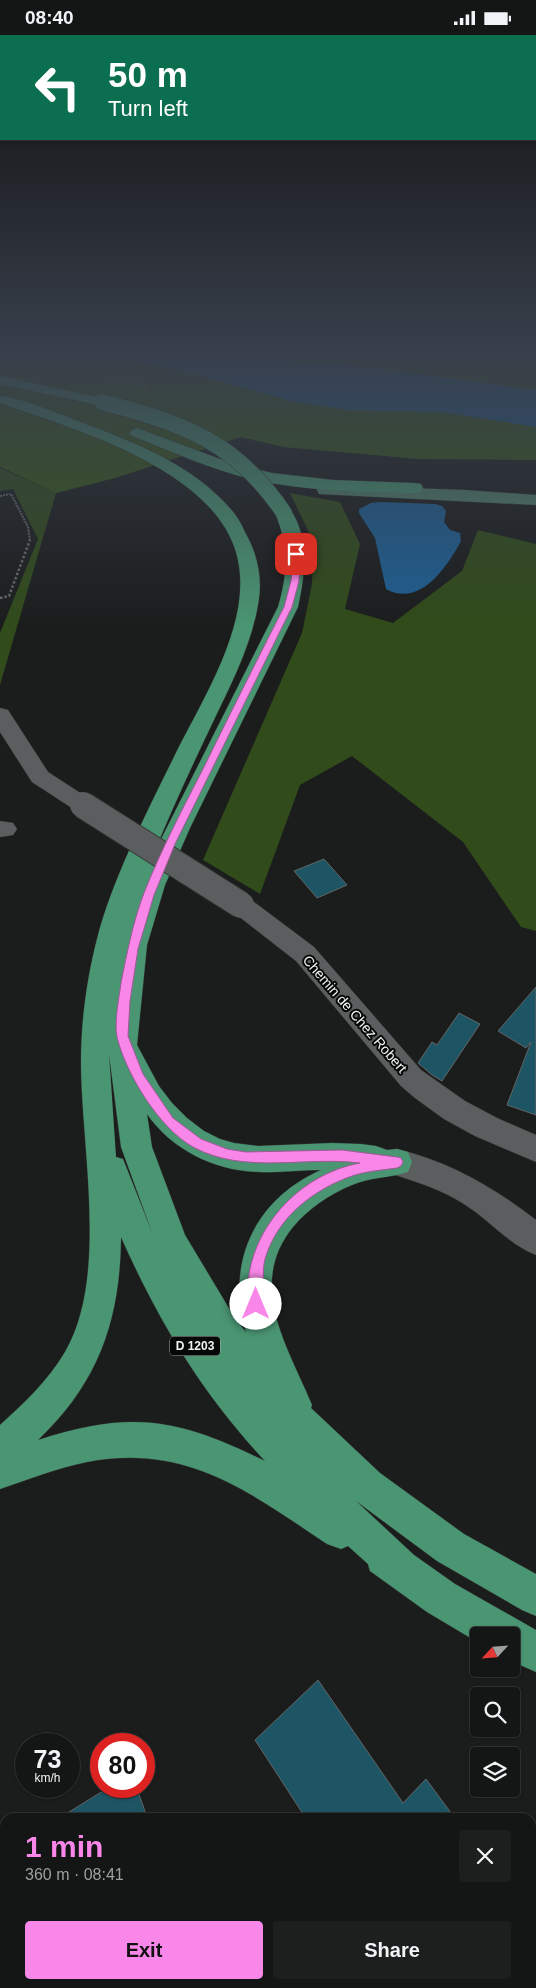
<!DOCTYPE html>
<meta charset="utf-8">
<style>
body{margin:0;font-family:Arial,sans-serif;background:#1d1f1f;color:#f1f3f6;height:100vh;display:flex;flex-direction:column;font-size:19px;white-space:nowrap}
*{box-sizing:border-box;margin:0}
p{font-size:16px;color:#9d9fa1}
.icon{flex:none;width:28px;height:28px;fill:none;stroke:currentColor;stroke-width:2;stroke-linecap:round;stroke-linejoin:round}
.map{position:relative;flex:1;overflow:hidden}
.details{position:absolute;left:0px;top:1778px;width:536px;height:176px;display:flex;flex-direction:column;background:#141616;border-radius:15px 15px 0 0;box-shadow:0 1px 4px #0004,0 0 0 1px #333535}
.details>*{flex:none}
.top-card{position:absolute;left:0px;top:0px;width:536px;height:105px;box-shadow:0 1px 4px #0004,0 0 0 1px #333535;background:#0b6e4f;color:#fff;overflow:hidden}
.needle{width:32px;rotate:244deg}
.buttons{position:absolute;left:470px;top:1592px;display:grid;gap:10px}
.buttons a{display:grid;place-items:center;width:50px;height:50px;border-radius:5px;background:#141616;box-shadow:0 1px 4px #0004,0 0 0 1px #333535;font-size:25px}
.speed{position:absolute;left:15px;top:1698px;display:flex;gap:10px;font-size:25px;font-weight:700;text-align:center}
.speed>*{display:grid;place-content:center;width:65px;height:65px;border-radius:50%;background:#141616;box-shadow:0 1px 4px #0004,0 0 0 1px #333535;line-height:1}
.speed small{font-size:12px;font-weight:400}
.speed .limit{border:8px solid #d22;background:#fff;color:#111}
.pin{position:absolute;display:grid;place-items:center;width:42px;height:42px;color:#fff;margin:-21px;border-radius:10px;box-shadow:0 2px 8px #0006}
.me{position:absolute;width:55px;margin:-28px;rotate:0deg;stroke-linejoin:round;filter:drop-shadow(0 0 4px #0008)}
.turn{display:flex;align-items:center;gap:18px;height:105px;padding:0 25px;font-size:22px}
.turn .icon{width:65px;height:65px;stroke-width:2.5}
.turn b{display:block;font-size:35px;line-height:42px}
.round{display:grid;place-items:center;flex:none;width:52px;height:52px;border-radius:5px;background:#1d1f1f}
.overview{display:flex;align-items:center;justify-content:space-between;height:85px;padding:0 25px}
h1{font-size:30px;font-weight:600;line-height:38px;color:#f987e9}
.primary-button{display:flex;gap:10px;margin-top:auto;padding:10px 25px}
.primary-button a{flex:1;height:58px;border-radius:5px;background:#f987e9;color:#111;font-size:20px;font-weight:600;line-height:58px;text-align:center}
.primary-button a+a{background:#1d1f1f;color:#f1f3f6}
.status{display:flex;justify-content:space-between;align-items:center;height:35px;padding:0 25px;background:#141616;direction:ltr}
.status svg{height:14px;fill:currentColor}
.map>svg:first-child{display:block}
.green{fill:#314b1a}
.forest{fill:#365914}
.water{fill:#1e5e91}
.building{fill:#1d5564;stroke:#626566}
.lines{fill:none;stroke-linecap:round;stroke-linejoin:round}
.minor-casing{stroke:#353736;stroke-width:1}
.major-casing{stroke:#353736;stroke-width:1}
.highway-casing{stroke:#353736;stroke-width:1}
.path-far1{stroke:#676969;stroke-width:2;stroke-dasharray:2 1;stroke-linecap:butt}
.path{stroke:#676969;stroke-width:2.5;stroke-dasharray:2.5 2;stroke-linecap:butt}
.minor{fill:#5b5e5e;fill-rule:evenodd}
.major{fill:#517f6a;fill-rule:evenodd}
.highway{fill:#4a9572;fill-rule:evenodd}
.minor-bridge-casing{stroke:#353736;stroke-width:28;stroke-linecap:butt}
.highway-bridge-casing{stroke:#353736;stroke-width:17;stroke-linecap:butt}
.minor-bridge{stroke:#5b5e5e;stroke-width:26}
.highway-bridge{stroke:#4a9572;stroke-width:16}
.route{fill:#f987e9;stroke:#a25897}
.labels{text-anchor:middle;stroke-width:4;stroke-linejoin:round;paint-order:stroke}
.shield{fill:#060707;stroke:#aaacac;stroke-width:1}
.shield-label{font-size:12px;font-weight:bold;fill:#f1f3f3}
.street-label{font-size:14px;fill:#f1f3f3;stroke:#060707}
</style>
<div class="status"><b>08:40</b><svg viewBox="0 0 49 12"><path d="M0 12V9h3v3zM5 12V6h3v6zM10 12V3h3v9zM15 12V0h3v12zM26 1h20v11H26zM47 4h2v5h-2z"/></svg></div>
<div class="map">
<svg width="536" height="1953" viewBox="0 0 536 1953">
<rect width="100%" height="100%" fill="#1b1d1d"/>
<g class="green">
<path d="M 0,433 L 56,458 L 0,650 L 0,598 L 38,504 L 13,454 L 0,456 Z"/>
<path d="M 290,458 L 340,467 L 360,509 L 345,574 L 393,588 L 462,536 L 478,495 L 536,509 L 536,896 L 521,892 L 463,807 L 352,721 L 300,750 L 260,859 L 203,825 L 302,598 L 312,549 L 313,506 Z"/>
</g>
<path class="forest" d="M 0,318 L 536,318 L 536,425 L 418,424 L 283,412 L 241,402 L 115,443 L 56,458 L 0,432 Z"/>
<g class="water">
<path d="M 81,318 L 230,318 L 237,321 L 367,332 L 536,355 L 536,392 L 442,377 L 348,375 L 291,366 L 191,338 L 156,330 Z"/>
<path d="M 380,467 L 435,469 L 442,471 L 446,476 L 444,487 L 450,495 L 460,498 L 461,506 C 447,532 420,573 386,554 L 375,503 L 359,478 L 359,474 L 371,468 Z"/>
</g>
<g class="building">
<path d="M 324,824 L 347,850 L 317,863 L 294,836 Z"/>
<path d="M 536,952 L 536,1080 L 507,1070 L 531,1007 L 526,1013 L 498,996 Z"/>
<path d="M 459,978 L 480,989 L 442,1046 L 432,1040 L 418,1028 L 432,1007 L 437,1010 Z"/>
<path d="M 318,1645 L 403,1768 L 426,1744 L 454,1782 L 305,1782 L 255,1705 Z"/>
<path d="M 111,1751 L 136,1751 L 147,1782 L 61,1782 Z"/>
</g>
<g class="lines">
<g class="minor-casing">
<g id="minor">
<path d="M 0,673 L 8,675 L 48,737 L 91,765 L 95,770 L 91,775 L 83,778 L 75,775 L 32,747 L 0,697 Z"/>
<path d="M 0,786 L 13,788 L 17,794 L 13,800 L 0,802 Z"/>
<path d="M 241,861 L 250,864 L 314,912 L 421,1035 L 465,1066 L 497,1083 L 536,1100 L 536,1127 L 475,1101 L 444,1084 L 415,1063 L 401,1051 L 296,926 L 232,876 L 228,870 L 232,864 Z"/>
<path d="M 397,1114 C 450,1127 493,1152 536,1185 L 536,1220 C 510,1210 490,1186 467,1171 C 440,1153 416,1147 386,1137 L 382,1127 L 386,1117 Z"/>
</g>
</g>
<g class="major-casing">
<path id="major" d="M 325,450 L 465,455 L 536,460 L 536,470 L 319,459 L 317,455 L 319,451 Z"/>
</g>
<g class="highway-casing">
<g id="highway">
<path d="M 0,341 L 102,363 L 107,364 L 109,367 L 107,370 L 102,371 L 0,349 Z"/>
<path d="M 5,361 C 31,367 58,378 83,388 C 137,408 197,432 234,478 C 239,484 243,493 247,501 C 257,519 262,542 259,563 C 253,608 231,649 212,689 C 191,733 171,776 153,820 L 278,572 C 288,538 289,511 275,478 L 278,474 L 284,473 L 290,474 C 310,503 305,540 298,572 L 190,793 L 165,850 L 147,910 L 137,1010 L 159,1051 L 172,1068 L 187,1083 L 204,1096 L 220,1104 L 234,1108 L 258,1111 L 332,1108 L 361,1109 L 376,1111 L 387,1115 L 397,1114 L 408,1117 L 412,1127 L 408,1137 C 390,1143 370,1142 352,1150 C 330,1159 309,1173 293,1192 C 246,1250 288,1312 312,1370 L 311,1373 L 380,1438 L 464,1499 L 536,1539 L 536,1581 L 522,1575 L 437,1526 L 356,1466 L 414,1520 L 455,1549 L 536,1595 L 536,1637 L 511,1626 L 511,1601 L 479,1601 L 479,1608 L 427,1577 L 370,1536 L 368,1529 L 348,1511 L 341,1514 L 327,1509 C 249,1457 187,1408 87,1427 C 58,1433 29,1444 0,1454 L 0,1390 C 24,1368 48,1346 65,1317 C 109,1242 81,1111 81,1026 C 81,986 87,943 97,904 C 112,845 146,779 173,724 C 202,664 256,585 236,517 C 211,433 74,394 0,368 L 0,362 ZM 109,1019 L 121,1112 L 153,1200 L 127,1134 L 123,1124 L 116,1122 ZM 147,1079 C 172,1115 215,1136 259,1137 C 280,1138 300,1135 321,1135 C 255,1164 225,1228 246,1297 L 236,1285 L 185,1200 L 152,1112 ZM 121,1202 C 159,1287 201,1357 265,1426 C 177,1383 132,1375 38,1405 C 99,1347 120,1285 121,1202 Z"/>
<path d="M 137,393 L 228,427 L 272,438 L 333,445 L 415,448 L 421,449 L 423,453 L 421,457 L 415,458 C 360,457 305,456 251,444 C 210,434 171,416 132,401 L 129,398 L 132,395 Z"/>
</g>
</g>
<g class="path-far1">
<path d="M 110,345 L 133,346 L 145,351 L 146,356"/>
<path d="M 0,461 L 11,459 L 28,492 L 30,506"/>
</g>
<path class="path" d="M 0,563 L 9,561 L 30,505"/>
<use href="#minor" class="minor"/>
<use href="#major" class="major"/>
<use href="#highway" class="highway"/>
<g class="minor-bridge-casing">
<path id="minor-bridge" d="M 83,770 L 241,870"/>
</g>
<g class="highway-bridge-casing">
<path id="highway-bridge" d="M 102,367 C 182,388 236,406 284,478"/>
</g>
<use href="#minor-bridge" class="minor-bridge"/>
<use href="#highway-bridge" class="highway-bridge"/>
</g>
<linearGradient id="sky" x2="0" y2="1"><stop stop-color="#0f1010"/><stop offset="0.54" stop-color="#39404c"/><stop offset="1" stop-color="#39404c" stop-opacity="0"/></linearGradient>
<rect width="536" height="592" fill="url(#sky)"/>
<path class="route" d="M 294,517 L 300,519 L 299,546 L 292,572 L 175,809 L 154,860 L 138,914 L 130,966 L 128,1001 L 143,1039 L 173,1083 L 201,1104 L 227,1114 L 246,1117 L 342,1115 L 397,1122 L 401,1123 L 403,1127 L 401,1131 L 397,1133 C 383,1135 368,1136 355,1140 C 315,1153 277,1182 265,1224 C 261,1239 266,1260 261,1273 L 256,1275 L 251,1273 C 247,1264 248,1249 249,1239 C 258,1184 305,1138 360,1128 C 304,1121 245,1140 193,1112 C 159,1093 126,1039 117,1002 C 114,988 119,963 121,948 C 127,918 133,887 144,858 C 161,815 183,773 204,732 C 230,679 257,625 284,572 L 291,546 Z"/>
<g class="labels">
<rect class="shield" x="170" y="1301.5" width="50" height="19" rx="4"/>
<g class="shield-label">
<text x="195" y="1315">D 1203</text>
</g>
<g class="street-label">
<text transform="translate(355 979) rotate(49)" y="5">Chemin de Chez Robert</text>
</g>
</g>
</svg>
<div class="buttons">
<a><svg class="needle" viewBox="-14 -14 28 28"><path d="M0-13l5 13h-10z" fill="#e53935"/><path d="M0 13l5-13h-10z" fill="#9d9fa1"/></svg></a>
<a><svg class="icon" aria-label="search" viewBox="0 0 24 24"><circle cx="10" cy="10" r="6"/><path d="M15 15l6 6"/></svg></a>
<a><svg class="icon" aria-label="layers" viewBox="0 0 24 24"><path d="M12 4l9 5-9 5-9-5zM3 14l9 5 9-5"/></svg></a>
</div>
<div class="speed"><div>73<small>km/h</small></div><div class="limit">80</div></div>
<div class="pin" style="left:296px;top:519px;background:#d93025"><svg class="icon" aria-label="arrive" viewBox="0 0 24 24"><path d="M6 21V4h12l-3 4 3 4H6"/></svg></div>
<svg class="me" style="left:256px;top:1269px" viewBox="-20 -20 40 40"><circle r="19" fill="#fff"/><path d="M0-13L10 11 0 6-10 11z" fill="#f987e9"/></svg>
<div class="top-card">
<div class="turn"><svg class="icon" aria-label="left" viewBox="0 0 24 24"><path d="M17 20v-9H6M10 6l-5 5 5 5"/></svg><div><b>50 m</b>Turn left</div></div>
</div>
<section class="details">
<div class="overview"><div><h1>1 min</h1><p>360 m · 08:41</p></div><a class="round"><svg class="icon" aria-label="close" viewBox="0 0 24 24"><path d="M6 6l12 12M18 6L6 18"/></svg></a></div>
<div class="primary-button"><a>Exit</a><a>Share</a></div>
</section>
</div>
